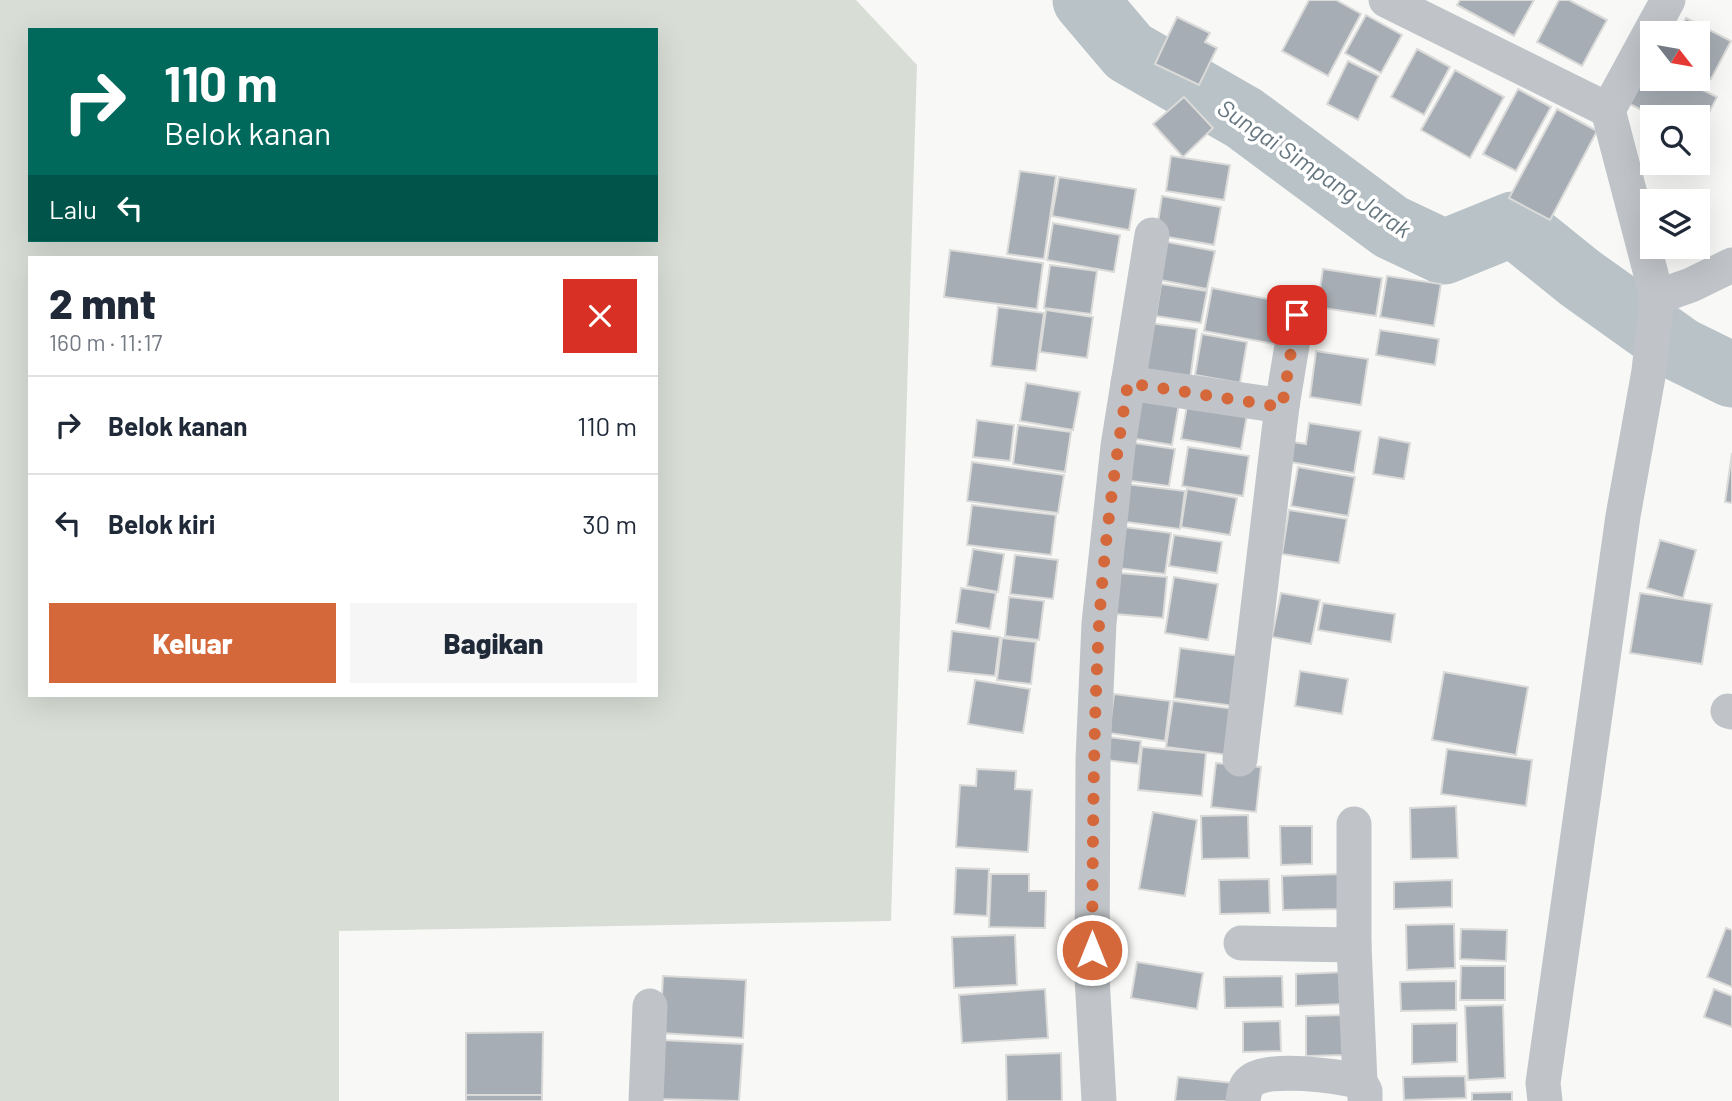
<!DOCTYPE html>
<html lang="id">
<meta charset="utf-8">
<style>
body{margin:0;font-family:Barlow,sans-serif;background:#f6f6f7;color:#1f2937;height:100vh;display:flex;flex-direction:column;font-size:26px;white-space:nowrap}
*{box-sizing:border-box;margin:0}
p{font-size:23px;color:#747a83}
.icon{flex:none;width:38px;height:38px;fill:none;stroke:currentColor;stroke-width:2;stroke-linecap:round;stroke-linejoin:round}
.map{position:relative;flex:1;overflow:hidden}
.sheet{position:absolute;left:28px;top:256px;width:630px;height:441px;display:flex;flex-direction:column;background:#fff;border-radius:0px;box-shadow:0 7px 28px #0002}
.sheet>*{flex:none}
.guide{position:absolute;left:28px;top:28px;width:630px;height:214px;border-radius:0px;box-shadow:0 7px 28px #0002;background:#00695c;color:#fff;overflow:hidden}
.needle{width:46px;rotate:121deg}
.tools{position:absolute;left:1640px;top:21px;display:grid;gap:14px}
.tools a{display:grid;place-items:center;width:70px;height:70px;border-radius:0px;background:#fff;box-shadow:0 7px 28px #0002;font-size:35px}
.pin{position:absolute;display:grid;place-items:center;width:60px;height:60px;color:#fff;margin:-30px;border-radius:14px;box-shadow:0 4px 10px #0006}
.me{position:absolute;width:77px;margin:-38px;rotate:0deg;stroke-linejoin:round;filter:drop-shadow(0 0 5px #0008)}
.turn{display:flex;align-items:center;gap:24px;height:147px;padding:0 21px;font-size:32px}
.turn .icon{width:91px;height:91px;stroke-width:2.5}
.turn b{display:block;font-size:49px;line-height:60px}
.then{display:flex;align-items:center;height:66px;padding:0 21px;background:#0003;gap:14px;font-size:26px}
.round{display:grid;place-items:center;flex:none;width:74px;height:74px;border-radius:0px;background:#f6f6f7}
.headline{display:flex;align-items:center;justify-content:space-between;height:119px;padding:0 21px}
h1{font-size:42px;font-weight:800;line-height:52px}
.action{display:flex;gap:14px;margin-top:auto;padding:14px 21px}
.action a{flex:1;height:80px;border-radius:0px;background:#d4683b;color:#fff;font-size:28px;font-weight:800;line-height:80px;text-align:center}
.action a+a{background:#f6f6f7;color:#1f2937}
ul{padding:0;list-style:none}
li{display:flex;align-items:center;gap:21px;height:98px;padding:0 21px;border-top:2px solid #e0e1e3}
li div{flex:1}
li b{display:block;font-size:26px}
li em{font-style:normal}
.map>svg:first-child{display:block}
.green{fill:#d8ddd6;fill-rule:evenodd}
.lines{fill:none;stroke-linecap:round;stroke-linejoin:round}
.river{stroke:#b9c2c7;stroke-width:65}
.building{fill:#a6adb4;stroke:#dadad9;stroke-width:2}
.street{stroke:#c0c4c8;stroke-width:35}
.route{stroke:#d4683b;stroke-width:12;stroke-dasharray:0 21.6}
.labels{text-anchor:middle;stroke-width:7;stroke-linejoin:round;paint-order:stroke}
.water-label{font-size:24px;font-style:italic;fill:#677780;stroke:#fff}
</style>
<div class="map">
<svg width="1732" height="1101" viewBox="0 0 1732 1101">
<rect width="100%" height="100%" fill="#f8f9f7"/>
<path class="green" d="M 0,0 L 856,0 L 917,65 L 891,921 L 339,931 L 339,1101 L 0,1101 ZM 30,30 L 656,30 L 656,240 L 30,240 ZM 30,257 L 656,257 L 656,695 L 30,695 Z"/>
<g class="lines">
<path class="river" d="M 1085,0 L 1129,52 L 1244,118 L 1391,227 L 1444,252 L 1513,224 L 1580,278 L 1681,350 L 1732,375"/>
</g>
<g class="building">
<path d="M 1309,0 L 1336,0 L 1361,14 L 1328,76 L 1282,51 Z"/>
<path d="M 1460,0 L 1534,0 L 1514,36 L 1457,5 Z"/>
<path d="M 1559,0 L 1569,0 L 1607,20 L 1582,66 L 1537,42 Z"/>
<path d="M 1366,15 L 1402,35 L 1381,73 L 1345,53 Z"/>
<path d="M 1177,17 L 1210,33 L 1205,42 L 1217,48 L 1199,85 L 1155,64 Z"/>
<path d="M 1686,18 L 1731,41 L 1711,79 L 1698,72 L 1698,33 L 1678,33 Z"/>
<path d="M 1417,49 L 1450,67 L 1424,115 L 1391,97 Z"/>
<path d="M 1348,61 L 1379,76 L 1358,120 L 1327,104 Z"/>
<path d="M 1652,63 L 1652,79 L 1681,79 L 1717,97 L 1698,134 L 1698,117 L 1655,117 L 1628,103 Z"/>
<path d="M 1455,70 L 1504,97 L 1470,158 L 1421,130 Z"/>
<path d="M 1518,89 L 1551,107 L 1516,171 L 1483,154 Z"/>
<path d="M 1184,97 L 1213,128 L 1183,157 L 1153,124 Z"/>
<path d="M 1557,109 L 1597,131 L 1550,220 L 1509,198 Z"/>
<path d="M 1171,156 L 1230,165 L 1224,200 L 1166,191 Z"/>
<path d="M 1020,171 L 1056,176 L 1044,259 L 1007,254 Z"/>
<path d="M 1059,177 L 1136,189 L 1129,230 L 1052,216 Z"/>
<path d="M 1162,196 L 1221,207 L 1214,245 L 1156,235 Z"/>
<path d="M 1053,223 L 1120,235 L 1114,272 L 1047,260 Z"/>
<path d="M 1162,241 L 1215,251 L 1207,289 L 1155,279 Z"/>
<path d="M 950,250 L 1043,263 L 1037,309 L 944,297 Z"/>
<path d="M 1050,265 L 1097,271 L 1091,314 L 1044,308 Z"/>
<path d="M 1323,269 L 1382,278 L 1376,316 L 1317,307 Z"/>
<path d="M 1387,276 L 1441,284 L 1434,326 L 1380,317 Z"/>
<path d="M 1161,284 L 1207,291 L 1201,323 L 1156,316 Z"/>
<path d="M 1212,288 L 1289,303 L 1280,345 L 1204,331 Z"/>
<path d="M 998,307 L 1044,313 L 1036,371 L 991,366 Z"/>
<path d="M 1046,310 L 1093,317 L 1087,358 L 1040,352 Z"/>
<path d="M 1149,323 L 1197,329 L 1190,380 L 1142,374 Z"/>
<path d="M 1380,330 L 1439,339 L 1435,365 L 1376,355 Z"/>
<path d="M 1202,334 L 1247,342 L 1240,383 L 1195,375 Z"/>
<path d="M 1316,351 L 1368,359 L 1361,405 L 1310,397 Z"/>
<path d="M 1026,383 L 1080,392 L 1073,430 L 1020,421 Z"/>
<path d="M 1131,391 L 1180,398 L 1172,445 L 1124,437 Z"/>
<path d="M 1187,406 L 1247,415 L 1241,449 L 1181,439 Z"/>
<path d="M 977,420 L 1014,425 L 1010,461 L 973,457 Z"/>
<path d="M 1309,423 L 1361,431 L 1354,473 L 1290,462 L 1293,442 L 1306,444 Z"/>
<path d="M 1018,425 L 1071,432 L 1065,472 L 1013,464 Z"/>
<path d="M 1379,437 L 1410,443 L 1404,479 L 1373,474 Z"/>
<path d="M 1121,441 L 1175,449 L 1169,486 L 1116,479 Z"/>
<path d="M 1188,447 L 1249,456 L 1243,496 L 1182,486 Z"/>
<path d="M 1732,453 L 1732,503 L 1725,502 Z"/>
<path d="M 972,462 L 1064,475 L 1058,513 L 967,501 Z"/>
<path d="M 1298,467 L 1355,477 L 1348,516 L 1291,506 Z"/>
<path d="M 1117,483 L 1185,491 L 1180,529 L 1111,520 Z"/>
<path d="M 1187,489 L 1237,498 L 1230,535 L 1181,527 Z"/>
<path d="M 972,505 L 1056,515 L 1051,555 L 967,545 Z"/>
<path d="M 1289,510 L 1347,519 L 1339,563 L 1282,554 Z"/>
<path d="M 1124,527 L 1171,533 L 1165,574 L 1118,568 Z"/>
<path d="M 1174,535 L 1222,542 L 1217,573 L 1169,566 Z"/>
<path d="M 1660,540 L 1696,550 L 1683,598 L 1647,588 Z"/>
<path d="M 973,549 L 1004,554 L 998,592 L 967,586 Z"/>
<path d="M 1015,555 L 1058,560 L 1053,599 L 1010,594 Z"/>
<path d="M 1119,573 L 1167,577 L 1163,618 L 1115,614 Z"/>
<path d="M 1174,577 L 1218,584 L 1208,640 L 1165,633 Z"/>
<path d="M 961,588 L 996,593 L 990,629 L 956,623 Z"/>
<path d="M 1281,593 L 1320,600 L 1311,644 L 1272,637 Z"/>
<path d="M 1640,593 L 1712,604 L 1702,664 L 1630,653 Z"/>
<path d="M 1009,597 L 1044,601 L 1039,640 L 1005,636 Z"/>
<path d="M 1323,603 L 1395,614 L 1391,642 L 1318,630 Z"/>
<path d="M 952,631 L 1000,637 L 995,676 L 948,671 Z"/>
<path d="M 1002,638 L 1036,642 L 1031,684 L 997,680 Z"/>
<path d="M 1180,648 L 1248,657 L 1242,707 L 1174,698 Z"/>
<path d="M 1300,671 L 1348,679 L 1342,714 L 1295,706 Z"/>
<path d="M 1444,672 L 1528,687 L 1516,755 L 1432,740 Z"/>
<path d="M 975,680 L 1030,689 L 1023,733 L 968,724 Z"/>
<path d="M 1114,694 L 1170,701 L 1165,741 L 1109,733 Z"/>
<path d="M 1173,701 L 1242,710 L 1236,756 L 1166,747 Z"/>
<path d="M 1108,737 L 1141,741 L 1138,764 L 1106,760 Z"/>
<path d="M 1142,747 L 1206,753 L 1202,796 L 1138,790 Z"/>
<path d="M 1447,749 L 1532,760 L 1526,806 L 1441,794 Z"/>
<path d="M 1216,763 L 1261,767 L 1256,812 L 1211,807 Z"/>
<path d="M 977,769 L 1016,771 L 1015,789 L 1032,790 L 1028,852 L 956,847 L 960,785 L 976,786 Z"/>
<path d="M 1456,806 L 1458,858 L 1411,859 L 1410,808 Z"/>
<path d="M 1153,812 L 1197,820 L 1185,896 L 1139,889 Z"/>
<path d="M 1248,815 L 1249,858 L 1202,859 L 1201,816 Z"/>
<path d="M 1280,826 L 1312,826 L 1312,864 L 1281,865 Z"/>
<path d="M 956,868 L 989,869 L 987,916 L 954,914 Z"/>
<path d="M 991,874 L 1029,874 L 1029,891 L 1046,891 L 1045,928 L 989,927 Z"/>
<path d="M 1340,874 L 1341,909 L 1283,910 L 1282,876 Z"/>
<path d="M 1269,879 L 1270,913 L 1220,914 L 1219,880 Z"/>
<path d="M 1452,880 L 1452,907 L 1394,909 L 1394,882 Z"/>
<path d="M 1454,924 L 1455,968 L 1407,970 L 1406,925 Z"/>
<path d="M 1726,928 L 1732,930 L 1732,987 L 1707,977 Z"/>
<path d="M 1461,929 L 1507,930 L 1506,961 L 1460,959 Z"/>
<path d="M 1015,935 L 1017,985 L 954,988 L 952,937 Z"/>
<path d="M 1137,962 L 1203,973 L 1197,1009 L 1131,998 Z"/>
<path d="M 1461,966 L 1505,966 L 1505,1000 L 1460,1000 Z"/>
<path d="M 1345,972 L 1345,1004 L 1296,1006 L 1296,974 Z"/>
<path d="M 663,976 L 746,980 L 743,1038 L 660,1033 Z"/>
<path d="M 1282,976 L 1283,1007 L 1225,1008 L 1224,977 Z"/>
<path d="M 1456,981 L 1456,1010 L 1401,1011 L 1400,982 Z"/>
<path d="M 1045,989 L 1048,1038 L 962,1043 L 959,995 Z"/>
<path d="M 1714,989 L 1732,996 L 1732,1027 L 1704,1017 Z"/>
<path d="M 1503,1005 L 1505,1078 L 1468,1080 L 1465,1006 Z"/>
<path d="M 1344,1015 L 1345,1055 L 1306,1056 L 1306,1016 Z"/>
<path d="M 1280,1021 L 1281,1051 L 1243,1052 L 1243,1022 Z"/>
<path d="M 1457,1023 L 1457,1062 L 1412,1064 L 1412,1024 Z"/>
<path d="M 543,1032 L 542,1095 L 466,1095 L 466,1033 Z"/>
<path d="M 661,1040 L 743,1044 L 739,1101 L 658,1099 Z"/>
<path d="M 1061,1053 L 1062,1101 L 1007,1101 L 1006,1055 Z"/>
<path d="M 1465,1076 L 1466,1098 L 1404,1100 L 1403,1077 Z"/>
<path d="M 1178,1077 L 1242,1084 L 1240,1101 L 1175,1101 Z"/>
<path d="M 1512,1092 L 1512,1101 L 1472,1101 L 1472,1093 Z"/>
<rect x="466" y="1095" width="76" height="6"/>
</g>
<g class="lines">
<g class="street">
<path d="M 1386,0 L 1608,110 L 1657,297 L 1649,371 L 1623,516 L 1543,1083 L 1545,1101"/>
<path d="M 1608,110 L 1668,0"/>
<path d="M 1657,297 L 1691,285 L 1732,265"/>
<path d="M 1128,383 L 1282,406"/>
<path d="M 1728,711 L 1732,712"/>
<path d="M 1240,759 L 1282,406 L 1297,315"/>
<path d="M 1354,824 L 1354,945 L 1360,1082"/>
<path d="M 1241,943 L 1354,945"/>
<path d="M 646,1101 L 650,1006"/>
<path d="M 1099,1101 L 1092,977 L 1093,759 L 1099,623 L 1118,446 L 1152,235"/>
<path d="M 1243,1101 C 1244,1094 1245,1085 1251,1081 C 1267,1066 1339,1076 1360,1082 L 1365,1091 L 1365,1101"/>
</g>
</g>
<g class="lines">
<path class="route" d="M 1092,950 C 1093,841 1093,734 1099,626 C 1104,545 1115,463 1128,383 L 1282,407 L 1297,315"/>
</g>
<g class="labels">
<g class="water-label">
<text transform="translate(1314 169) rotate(34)" y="8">Sungai Simpang Jarak</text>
</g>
</g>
</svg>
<div class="tools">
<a><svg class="needle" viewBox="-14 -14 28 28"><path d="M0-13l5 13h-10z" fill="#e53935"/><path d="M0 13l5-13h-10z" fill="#747a83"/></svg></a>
<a><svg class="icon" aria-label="search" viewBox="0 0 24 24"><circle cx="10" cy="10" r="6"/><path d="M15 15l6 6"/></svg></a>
<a><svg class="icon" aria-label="layers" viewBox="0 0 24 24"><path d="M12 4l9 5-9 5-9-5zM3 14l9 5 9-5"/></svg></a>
</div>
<div class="pin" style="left:1297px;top:315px;background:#d93025"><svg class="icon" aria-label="arrive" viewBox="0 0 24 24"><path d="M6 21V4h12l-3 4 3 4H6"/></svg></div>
<svg class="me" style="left:1092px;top:950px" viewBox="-20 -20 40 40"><circle r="17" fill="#d4683b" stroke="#fff" stroke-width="3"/><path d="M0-11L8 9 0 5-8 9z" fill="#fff"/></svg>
<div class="guide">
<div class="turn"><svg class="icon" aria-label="right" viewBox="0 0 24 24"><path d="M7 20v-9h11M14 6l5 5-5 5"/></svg><div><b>110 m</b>Belok kanan</div></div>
<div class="then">Lalu<svg class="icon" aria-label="left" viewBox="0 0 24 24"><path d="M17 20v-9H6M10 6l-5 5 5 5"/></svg></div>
</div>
<section class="sheet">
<div class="headline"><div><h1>2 mnt</h1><p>160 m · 11:17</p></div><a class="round" style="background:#d93025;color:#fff"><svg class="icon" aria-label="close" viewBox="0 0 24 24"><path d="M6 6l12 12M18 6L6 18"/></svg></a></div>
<ul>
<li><svg class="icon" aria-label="right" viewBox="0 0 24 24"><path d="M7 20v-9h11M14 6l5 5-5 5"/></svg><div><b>Belok kanan</b></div><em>110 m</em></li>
<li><svg class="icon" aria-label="left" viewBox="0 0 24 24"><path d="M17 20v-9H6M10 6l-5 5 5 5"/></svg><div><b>Belok kiri</b></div><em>30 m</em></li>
</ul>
<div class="action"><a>Keluar</a><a>Bagikan</a></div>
</section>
</div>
